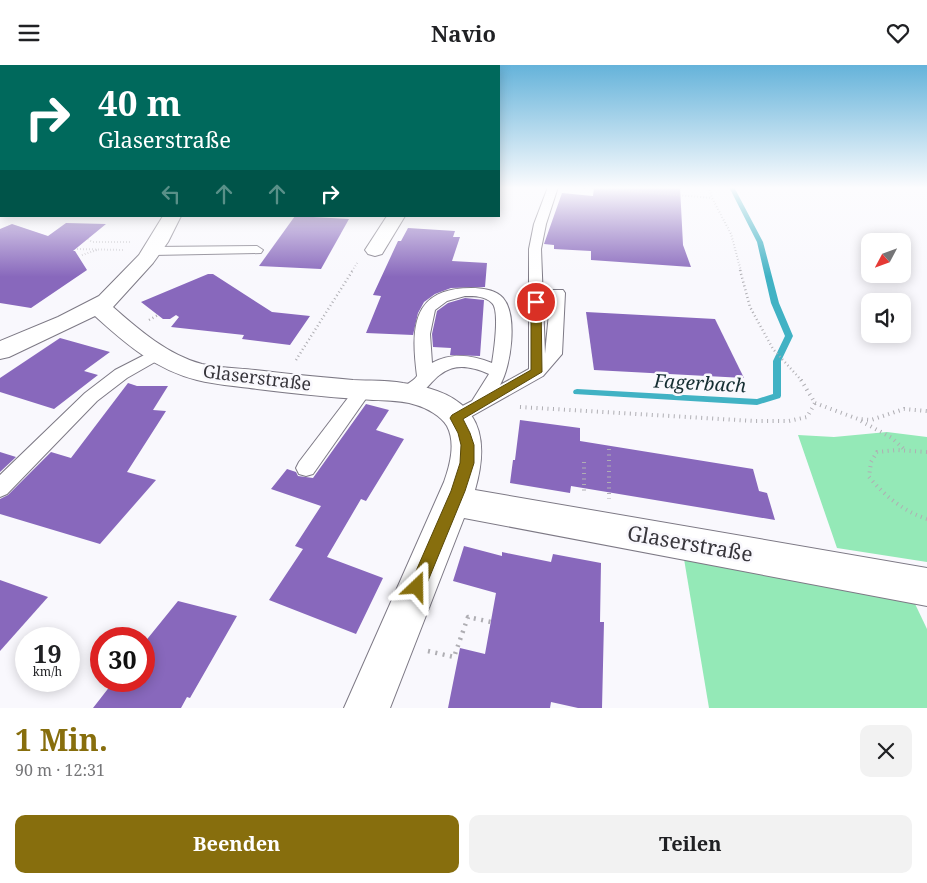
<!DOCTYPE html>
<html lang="de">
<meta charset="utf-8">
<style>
body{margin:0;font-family:"Noto Serif",serif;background:#f2f2f2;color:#202124;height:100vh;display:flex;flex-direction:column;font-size:19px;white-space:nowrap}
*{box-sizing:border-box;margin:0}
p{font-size:16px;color:#757577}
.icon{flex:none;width:28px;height:28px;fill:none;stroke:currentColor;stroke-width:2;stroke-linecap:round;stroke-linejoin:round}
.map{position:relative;height:643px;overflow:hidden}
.panel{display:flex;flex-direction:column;background:#fff;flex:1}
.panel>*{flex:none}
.top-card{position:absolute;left:0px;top:0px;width:500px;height:152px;box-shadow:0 2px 12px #0003;background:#00695c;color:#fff;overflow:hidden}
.needle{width:32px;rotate:229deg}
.tools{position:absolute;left:861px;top:168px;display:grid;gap:10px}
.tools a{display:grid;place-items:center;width:50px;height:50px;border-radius:10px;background:#fff;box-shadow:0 2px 12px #0003;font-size:25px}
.speed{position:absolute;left:15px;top:562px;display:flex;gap:10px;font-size:25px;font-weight:700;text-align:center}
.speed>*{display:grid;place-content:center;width:65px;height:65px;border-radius:50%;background:#fff;box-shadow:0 2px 12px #0003;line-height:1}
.speed small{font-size:12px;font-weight:400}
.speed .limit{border:8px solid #d22;background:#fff;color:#111}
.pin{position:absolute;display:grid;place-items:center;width:42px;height:42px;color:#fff;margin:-21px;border:2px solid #fff;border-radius:50%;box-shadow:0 1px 5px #0007}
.me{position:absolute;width:55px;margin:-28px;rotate:23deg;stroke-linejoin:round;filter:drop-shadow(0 0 4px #0008)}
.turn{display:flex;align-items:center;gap:18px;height:105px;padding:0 15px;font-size:22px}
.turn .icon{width:65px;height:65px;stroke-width:2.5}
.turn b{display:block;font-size:35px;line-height:42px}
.lanes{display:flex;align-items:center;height:48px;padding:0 15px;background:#0003;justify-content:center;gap:25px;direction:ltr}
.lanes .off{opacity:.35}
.round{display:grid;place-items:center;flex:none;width:52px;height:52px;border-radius:10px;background:#f2f2f2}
.head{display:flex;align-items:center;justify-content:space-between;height:85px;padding:0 15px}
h1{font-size:30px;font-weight:700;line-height:38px;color:#876e0d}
.cta{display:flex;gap:10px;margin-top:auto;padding:10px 15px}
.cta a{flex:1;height:58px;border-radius:10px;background:#876e0d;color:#fff;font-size:20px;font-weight:700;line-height:58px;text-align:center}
.cta a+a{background:#f2f2f2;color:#202124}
header{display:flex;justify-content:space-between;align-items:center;height:65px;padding:0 15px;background:#fff;font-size:22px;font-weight:700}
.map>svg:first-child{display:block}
.green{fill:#94e9b7}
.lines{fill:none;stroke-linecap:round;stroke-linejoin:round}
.stream{fill:#41b2c4;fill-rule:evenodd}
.building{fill:#8868bc}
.lane-casing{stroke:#7d7985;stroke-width:2}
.street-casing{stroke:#7d7985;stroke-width:2}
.path-far3{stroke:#afaeb3;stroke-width:2;stroke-dasharray:0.5 2.5;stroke-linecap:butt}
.path-far2{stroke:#afaeb3;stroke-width:2.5;stroke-dasharray:1 3;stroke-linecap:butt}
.path-far1{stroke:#afaeb3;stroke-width:4;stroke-dasharray:1 4.5;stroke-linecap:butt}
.path{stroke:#afaeb3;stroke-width:4.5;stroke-dasharray:2 5.5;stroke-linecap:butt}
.lane{fill:#fff;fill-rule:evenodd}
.street{fill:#fff;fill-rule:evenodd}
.route{fill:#876e0d;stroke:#584808}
.labels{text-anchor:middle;stroke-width:5;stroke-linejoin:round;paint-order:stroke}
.street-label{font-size:18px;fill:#38363c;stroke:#f9f8fd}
.water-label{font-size:19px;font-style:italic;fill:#152e32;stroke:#f9f8fd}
.near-street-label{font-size:21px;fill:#38363c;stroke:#f9f8fd}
</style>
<header><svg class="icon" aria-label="menu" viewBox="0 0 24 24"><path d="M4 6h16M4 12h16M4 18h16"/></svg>Navio<svg class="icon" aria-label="heart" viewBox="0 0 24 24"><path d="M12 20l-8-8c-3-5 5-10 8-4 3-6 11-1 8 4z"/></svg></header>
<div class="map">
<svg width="927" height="643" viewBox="0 0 927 643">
<rect width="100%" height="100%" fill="#f9f8fd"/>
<g class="green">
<path d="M 887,367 L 927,372 L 927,497 L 837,483 L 798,370 L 834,372 Z"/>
<path d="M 682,482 L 907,522 L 927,564 L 927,643 L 709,643 Z"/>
</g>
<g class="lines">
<path class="stream" d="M 729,122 L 734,122 L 763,177 L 779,238 L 793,271 L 781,296 L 781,331 L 780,333 L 757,340 L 574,329 L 573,327 L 574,325 L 577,324 L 757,334 L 773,329 L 773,296 L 785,271 L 771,238 L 757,177 Z"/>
</g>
<g class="building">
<path d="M 594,122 L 680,122 L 683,180 L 691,202 L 591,195 L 591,186 L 554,184 L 554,180 L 544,179 L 562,128 L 593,131 Z"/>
<path d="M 295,151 L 349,154 L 321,204 L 259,201 Z"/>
<path d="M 66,158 L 106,159 L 73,186 L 75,186 L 87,205 L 31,243 L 0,238 L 0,164 L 12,159 L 48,171 Z"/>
<path d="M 408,163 L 455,166 L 453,172 L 460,172 L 452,196 L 487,198 L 485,222 L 451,223 L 435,229 L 424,237 L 418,248 L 413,270 L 366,268 L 381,231 L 373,230 L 398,176 L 401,176 Z"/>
<path d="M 208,209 L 213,209 L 272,247 L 310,251 L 290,280 L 242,274 L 244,270 L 171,262 L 179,252 L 176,250 L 170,254 L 163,254 L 141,237 Z"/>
<path d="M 465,233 L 484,235 L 480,291 L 450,290 L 451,283 L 433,282 L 432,269 L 437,246 L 448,238 Z"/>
<path d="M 586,247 L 715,254 L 744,313 L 594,305 Z"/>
<path d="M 60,273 L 110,287 L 84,306 L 98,310 L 54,344 L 0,327 L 0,313 Z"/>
<path d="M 128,318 L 137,321 L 168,321 L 153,345 L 166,346 L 127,407 L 156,415 L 100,479 L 0,449 L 0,434 L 8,430 L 51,387 L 71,393 Z"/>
<path d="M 366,339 L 389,345 L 376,365 L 404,374 L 366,436 L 361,434 L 327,492 L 383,513 L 356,569 L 269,535 L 303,484 L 295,481 L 321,441 L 271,424 L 287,404 L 296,407 L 298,411 L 313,413 Z"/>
<path d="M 520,355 L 580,363 L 580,376 L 753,404 L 759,426 L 767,428 L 775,455 L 571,421 L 570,428 L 510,418 L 513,395 L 515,395 Z"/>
<path d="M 0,387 L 16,392 L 0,407 Z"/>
<path d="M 464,481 L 502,491 L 502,487 L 551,497 L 553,489 L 601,498 L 600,557 L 604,557 L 602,643 L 578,643 L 551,637 L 550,643 L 448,643 L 460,583 L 485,589 L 496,528 L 453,516 Z"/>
<path d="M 0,515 L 48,532 L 0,586 Z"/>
<path d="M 178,536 L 237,551 L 190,633 L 187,632 L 181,643 L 93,643 L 114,616 L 144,616 L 144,578 Z"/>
</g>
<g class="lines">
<g class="lane-casing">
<g id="lane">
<path d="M 548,122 L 558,122 L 546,159 L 541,184 L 545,289 L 551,228 L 553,225 L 563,225 L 565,228 L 562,289 L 543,311 L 456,360 L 449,358 L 447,353 L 449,348 L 472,336 L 489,309 C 430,282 433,342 401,332 L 398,328 C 403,320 412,318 417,311 C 411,264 411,223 471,223 C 482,223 496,225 503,233 C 518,250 511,302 500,320 L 529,304 L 529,184 L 534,159 ZM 465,231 C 475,231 485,231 492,238 C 500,245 494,286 492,298 C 472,290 452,287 432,298 L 430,269 L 435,245 L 447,236 Z"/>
<path d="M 257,181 L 263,185 L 261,188 L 153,190 L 147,186 L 153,182 Z"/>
<path d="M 156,284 L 162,285 L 164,289 L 162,293 L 127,313 L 97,336 L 7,429 L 0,432 L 0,410 L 85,328 L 115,305 Z"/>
<path d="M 363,319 L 369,321 L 372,325 L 313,409 L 306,411 L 299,409 L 296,403 L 299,397 L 357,321 Z"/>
</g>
</g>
<g class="street-casing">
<g id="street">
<path d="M 163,151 L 181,151 L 168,177 L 153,198 L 113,242 C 139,265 168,290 202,299 C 219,303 237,303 255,305 C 288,309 320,312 353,315 C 370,316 386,315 403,318 C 470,327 494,359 475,425 L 927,503 L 927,541 L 464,453 L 390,643 L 344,643 L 444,417 C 450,400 456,378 447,361 C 441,351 427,343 416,340 C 398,334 378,336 359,334 C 325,332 291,328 257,324 C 237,321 217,320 197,315 C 156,305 126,279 95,251 L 9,292 L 0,294 L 0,276 L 58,252 L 99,231 L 139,190 Z"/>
<path d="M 387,151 L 405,151 L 382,189 L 375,191 L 368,189 L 365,185 Z"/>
</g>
</g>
<g class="path-far3">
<path d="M 581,122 L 712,133"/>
<path d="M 709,122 L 712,133 L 731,169 L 741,206"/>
<path d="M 88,174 L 92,177 L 130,177"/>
<path d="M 77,184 L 124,185"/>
<path d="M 82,190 L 97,185"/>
<path d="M 352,206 L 358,197"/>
</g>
<g class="path-far2">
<path d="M 740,205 L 750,242 L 773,284 L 802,316"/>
<path d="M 149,255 L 158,250"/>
<path d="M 296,295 L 353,205"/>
</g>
<g class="path-far1">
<path d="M 815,338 L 858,354 L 871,355 L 904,344 L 927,346"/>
<path d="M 520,342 L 754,356 L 789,356 L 807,352 L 815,338 L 801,315"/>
<path d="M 861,356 L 892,373 L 905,385"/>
<path d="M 609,384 L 609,434"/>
<path d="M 927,387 L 897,385 L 877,387 L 871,397 L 869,412 C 885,431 903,446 927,454"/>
<path d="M 584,397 L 584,428"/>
</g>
<path class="path" d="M 428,586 L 454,592 L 468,552 L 491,557"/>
<use href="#lane" class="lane"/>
<use href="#street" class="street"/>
</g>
<linearGradient id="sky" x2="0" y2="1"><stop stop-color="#65b3da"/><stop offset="0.58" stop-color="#fcfcfe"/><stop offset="1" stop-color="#fcfcfe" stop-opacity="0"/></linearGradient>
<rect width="927" height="212" fill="url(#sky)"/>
<path class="route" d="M 536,234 L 541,237 L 542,307 L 463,354 L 470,368 L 474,380 L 474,398 L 465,426 L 423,528 L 417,530 L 411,528 L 409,522 L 451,426 L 460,398 L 461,380 L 458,368 L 450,353 L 452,350 L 531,305 L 531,237 Z"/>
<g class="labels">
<g class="street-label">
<text transform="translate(257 313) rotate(7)" y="6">Glaserstraße</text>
</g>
<g class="water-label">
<text transform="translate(700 318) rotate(3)" y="7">Fagerbach</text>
</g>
<g class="near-street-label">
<text transform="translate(690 479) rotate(10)" y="7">Glaserstraße</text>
</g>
</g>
</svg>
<div class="tools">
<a><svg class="needle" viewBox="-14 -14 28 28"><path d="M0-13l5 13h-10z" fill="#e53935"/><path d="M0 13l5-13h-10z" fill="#757577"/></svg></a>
<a><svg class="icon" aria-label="sound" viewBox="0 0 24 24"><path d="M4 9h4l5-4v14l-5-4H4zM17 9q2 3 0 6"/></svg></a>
</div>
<div class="speed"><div>19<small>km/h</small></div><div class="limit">30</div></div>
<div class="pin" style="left:536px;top:237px;background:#d93025"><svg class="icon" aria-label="arrive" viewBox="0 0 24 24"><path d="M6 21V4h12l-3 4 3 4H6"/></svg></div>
<svg class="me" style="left:417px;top:522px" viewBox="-20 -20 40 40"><path d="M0-17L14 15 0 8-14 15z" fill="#876e0d" stroke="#fff" stroke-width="4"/></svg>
<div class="top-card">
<div class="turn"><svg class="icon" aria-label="right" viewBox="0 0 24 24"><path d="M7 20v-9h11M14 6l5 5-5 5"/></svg><div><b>40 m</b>Glaserstraße</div></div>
<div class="lanes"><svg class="icon off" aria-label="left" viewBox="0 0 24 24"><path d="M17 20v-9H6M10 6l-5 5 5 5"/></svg><svg class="icon off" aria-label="ahead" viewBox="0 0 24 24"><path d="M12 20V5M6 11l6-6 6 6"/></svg><svg class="icon off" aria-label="ahead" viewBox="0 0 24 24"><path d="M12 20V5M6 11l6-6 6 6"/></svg><svg class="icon" aria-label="right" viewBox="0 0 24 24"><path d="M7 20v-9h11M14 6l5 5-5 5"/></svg></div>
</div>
</div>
<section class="panel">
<div class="head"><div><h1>1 Min.</h1><p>90 m · 12:31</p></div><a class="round"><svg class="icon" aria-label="close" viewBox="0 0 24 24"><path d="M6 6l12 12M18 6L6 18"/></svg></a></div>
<div class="cta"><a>Beenden</a><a>Teilen</a></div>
</section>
